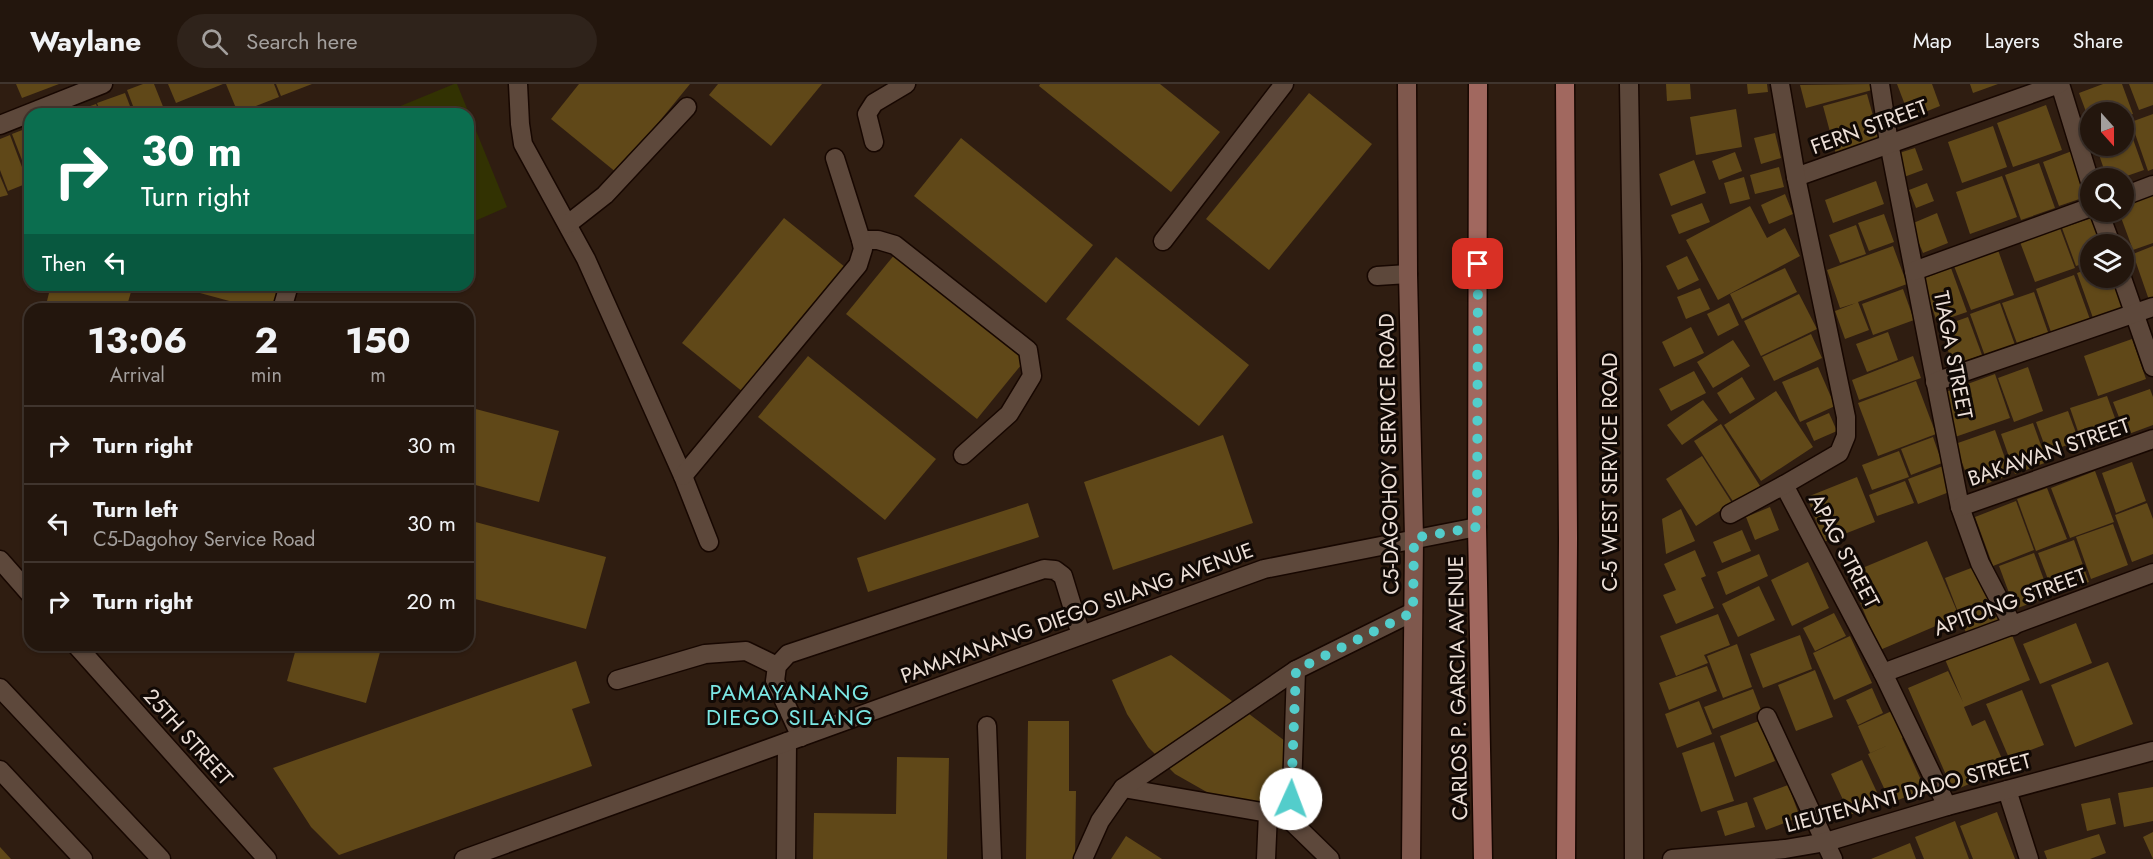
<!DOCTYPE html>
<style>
body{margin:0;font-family:Jost,sans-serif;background:#2f231b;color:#f1f3f6;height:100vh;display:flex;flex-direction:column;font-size:22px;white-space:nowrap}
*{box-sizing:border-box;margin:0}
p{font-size:20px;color:#a39f9d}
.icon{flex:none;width:33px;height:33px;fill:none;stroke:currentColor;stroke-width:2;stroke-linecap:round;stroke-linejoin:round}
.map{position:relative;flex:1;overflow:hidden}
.side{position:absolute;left:24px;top:219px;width:450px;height:348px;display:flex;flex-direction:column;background:#23160d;border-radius:18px;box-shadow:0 2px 4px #0004,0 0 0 2px #40352e}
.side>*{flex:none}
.guide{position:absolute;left:24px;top:24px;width:450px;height:183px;border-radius:18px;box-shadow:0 2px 4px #0004,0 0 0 2px #40352e;background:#0b6e4f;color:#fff;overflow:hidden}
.needle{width:39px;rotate:159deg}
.tools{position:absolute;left:2080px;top:18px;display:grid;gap:12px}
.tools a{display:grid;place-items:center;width:54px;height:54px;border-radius:50%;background:#23160d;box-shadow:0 2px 4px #0004,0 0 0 2px #40352e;font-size:30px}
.pin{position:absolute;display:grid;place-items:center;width:51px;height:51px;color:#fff;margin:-26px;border-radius:12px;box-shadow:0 3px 9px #0006}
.me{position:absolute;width:66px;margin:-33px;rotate:2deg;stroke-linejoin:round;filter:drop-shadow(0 0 4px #0008)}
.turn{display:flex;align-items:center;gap:21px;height:126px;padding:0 18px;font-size:27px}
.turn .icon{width:78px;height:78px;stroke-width:2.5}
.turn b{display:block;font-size:42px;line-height:51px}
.then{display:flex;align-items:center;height:57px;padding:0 18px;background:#0003;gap:12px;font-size:22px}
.eta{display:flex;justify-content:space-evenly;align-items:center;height:102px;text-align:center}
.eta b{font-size:36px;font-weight:700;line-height:42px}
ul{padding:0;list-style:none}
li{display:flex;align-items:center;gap:18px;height:78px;padding:0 18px;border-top:2px solid #40352e}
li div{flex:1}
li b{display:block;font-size:22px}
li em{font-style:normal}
header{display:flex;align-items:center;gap:36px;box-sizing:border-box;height:84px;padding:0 30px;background:#23160d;border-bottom:2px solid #40352e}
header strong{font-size:28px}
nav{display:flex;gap:33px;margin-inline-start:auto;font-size:21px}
.search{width:420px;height:54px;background:#2f231b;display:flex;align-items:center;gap:15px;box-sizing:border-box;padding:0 21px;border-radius:33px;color:#a39f9d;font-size:22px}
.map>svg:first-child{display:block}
.green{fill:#323202}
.building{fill:#604818}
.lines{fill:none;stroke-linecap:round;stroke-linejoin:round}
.service-casing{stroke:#170701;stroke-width:21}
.minor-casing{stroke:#170701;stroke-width:21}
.secondary-casing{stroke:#170701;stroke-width:21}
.primary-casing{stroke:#170701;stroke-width:21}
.service{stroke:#5d483b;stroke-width:18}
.minor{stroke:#5d483b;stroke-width:18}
.secondary{stroke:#7f584d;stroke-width:18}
.primary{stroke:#a1685f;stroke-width:18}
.route{stroke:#53cdcb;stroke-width:10;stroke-dasharray:0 18}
.labels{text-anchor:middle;stroke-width:6;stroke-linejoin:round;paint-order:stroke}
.street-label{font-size:21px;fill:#ecdfd7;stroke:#110905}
.neighbourhood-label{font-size:22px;letter-spacing:1.5px;fill:#7be7e4;stroke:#110905}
</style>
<header>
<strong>Waylane</strong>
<div class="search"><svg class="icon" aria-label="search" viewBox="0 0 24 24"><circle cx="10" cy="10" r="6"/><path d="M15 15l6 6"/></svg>Search here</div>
<nav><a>Map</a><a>Layers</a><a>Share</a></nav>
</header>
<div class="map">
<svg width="2153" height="775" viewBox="0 0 2153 775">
<rect width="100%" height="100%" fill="#2f1d11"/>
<path class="green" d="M 454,0 L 457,0 L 507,123 L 468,140 L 468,30 L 386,30 L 386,28 Z"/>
<g class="building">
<path d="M 16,0 L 59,0 L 22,14 Z"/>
<path d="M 143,0 L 154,0 L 166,30 L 136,30 L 127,6 Z"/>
<path d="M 168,0 L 223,0 L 176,19 Z"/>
<path d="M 226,0 L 274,0 L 279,13 L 238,29 Z"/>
<path d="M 276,0 L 312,0 L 281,12 Z"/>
<path d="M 579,0 L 690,0 L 617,89 L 551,35 Z"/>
<path d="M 718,0 L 822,0 L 771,62 L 709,11 Z"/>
<path d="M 1040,0 L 1160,0 L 1220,48 L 1171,108 L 1039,2 Z"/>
<path d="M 1666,0 L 1690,0 L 1691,15 L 1667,17 Z"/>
<path d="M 1747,0 L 1767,0 L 1768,8 L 1748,10 Z"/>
<path d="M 1870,0 L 1872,6 L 1806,24 L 1800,1 Z"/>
<path d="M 1897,0 L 1932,0 L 1940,22 L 1910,34 Z"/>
<path d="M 1970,0 L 1998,0 L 1973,9 Z"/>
<path d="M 2103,0 L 2122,0 L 2133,30 L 2124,33 L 2124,28 L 2091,28 L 2091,41 L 2079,9 Z"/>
<path d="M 2129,0 L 2153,0 L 2153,21 L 2139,26 Z"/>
<path d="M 125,9 L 133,30 L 101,30 L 97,19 Z"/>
<path d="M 1309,9 L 1372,60 L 1269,186 L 1206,135 Z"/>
<path d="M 1867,10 L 1880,57 L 1836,70 L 1823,22 Z"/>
<path d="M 96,20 L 100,30 L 49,30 L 67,23 L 70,29 Z"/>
<path d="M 2046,21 L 2062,66 L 2013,83 L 1997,39 Z"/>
<path d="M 1736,25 L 1742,63 L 1696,71 L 1690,33 Z"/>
<path d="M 2153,30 L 2153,85 L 2148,87 L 2131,38 Z"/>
<path d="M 2128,41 L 2144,86 L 2121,94 L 2107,94 L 2096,62 L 2124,62 L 2124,42 Z"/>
<path d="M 1993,42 L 2007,83 L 1962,99 L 1948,58 Z"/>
<path d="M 30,43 L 30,97 L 12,50 Z"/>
<path d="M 1775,49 L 1781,74 L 1761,80 L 1754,54 Z"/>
<path d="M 10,51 L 28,99 L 8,107 L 0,86 L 0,55 Z"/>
<path d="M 961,54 L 1093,161 L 1046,219 L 914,112 Z"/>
<path d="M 1915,64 L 1923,86 L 1904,93 L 1896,70 Z"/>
<path d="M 2072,67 L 2088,112 L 2059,122 L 2043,78 Z"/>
<path d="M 1735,68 L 1742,87 L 1719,96 L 1712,77 Z"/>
<path d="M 1694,76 L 1706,109 L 1671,122 L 1659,90 Z"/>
<path d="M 2039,79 L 2055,124 L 2021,136 L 2005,91 Z"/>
<path d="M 1779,83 L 1784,103 L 1755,110 L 1750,91 Z"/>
<path d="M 0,92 L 8,111 L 0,113 Z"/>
<path d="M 2002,92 L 2017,133 L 1970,150 L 1956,108 Z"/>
<path d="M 1744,93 L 1750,115 L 1730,120 L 1724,99 Z"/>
<path d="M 1876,97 L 1884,120 L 1833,139 L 1825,116 Z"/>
<path d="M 1927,99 L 1934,117 L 1916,124 L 1909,106 Z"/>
<path d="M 2153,108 L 2153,159 L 2133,166 L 2119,128 L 2124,128 L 2124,118 Z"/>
<path d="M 1785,110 L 1793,130 L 1769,140 L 1761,121 Z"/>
<path d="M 1702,119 L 1710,138 L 1679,150 L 1671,131 Z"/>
<path d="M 1750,122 L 1767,154 L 1785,144 L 1800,172 L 1718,216 L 1686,156 Z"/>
<path d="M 1937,129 L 1948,159 L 1923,169 L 1911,140 Z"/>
<path d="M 1884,130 L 1894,158 L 1869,167 L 1858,139 Z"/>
<path d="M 784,134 L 845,183 L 743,308 L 682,259 Z"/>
<path d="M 2092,134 L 2101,160 L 2091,160 L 2091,177 L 2076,182 L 2062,144 Z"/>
<path d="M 1856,141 L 1866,170 L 1840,179 L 1829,151 Z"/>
<path d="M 2060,144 L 2075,184 L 2035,198 L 2020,158 Z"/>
<path d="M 1893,162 L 1907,200 L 1858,218 L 1869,246 L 1845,255 L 1835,227 L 1856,219 L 1840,224 L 1827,186 Z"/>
<path d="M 2153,162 L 2153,215 L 2149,216 L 2133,170 Z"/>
<path d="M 1998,166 L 2014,211 L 1971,226 L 1954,182 Z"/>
<path d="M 895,170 L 1026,275 L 977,335 L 846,230 Z"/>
<path d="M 1687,172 L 1699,196 L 1678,206 L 1666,182 Z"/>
<path d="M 1116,173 L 1249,281 L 1199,342 L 1066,235 Z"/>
<path d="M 1785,184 L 1797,208 L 1742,235 L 1730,210 Z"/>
<path d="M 1951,184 L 1967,228 L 1937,238 L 1922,195 Z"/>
<path d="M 2091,184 L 2091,194 L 2113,194 L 2124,223 L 2093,234 L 2077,189 Z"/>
<path d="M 2074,191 L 2091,238 L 2052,251 L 2036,205 Z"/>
<path d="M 51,201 L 133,201 L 126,225 L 45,225 Z"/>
<path d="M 202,201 L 281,201 L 274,225 L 259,225 L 200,209 Z"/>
<path d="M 1700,204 L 1710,225 L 1686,235 L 1677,213 Z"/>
<path d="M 1903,205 L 1914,236 L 1873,251 L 1862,220 Z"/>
<path d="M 2034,208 L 2049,251 L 2018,262 L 2002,219 Z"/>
<path d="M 1799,210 L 1817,245 L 1761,272 L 1744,237 Z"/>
<path d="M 1729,219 L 1739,241 L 1718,252 L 1707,230 Z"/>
<path d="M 2000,219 L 2015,261 L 1985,272 L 1970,230 Z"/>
<path d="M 1968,233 L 1982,271 L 1953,281 L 1940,243 Z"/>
<path d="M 1691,243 L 1704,269 L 1674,283 L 1662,258 Z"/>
<path d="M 1888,248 L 1898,276 L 1867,288 L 1856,260 Z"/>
<path d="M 1811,250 L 1822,274 L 1774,297 L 1762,273 Z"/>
<path d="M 2132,255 L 2146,295 L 2098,312 L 2084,272 Z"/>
<path d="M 1733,256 L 1750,282 L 1713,304 L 1697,278 Z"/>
<path d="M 808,272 L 936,375 L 885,436 L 758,333 Z"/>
<path d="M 1913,272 L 1921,294 L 1859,316 L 1852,296 Z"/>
<path d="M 1818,283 L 1835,322 L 1800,338 L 1782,298 Z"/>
<path d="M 2028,283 L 2043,327 L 2014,338 L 1998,294 Z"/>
<path d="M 1694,287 L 1706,309 L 1671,327 L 1659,305 Z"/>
<path d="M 1995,290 L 2010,334 L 1955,353 L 1940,310 Z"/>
<path d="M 1742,293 L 1755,315 L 1730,330 L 1717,309 Z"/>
<path d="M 1916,297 L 1936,350 L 1878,372 L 1858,319 Z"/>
<path d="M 2150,305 L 2153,313 L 2153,341 L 2126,351 L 2113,318 Z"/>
<path d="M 1776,307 L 1813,363 L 1761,397 L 1724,341 Z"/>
<path d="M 2107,312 L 2120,348 L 2083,362 L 2070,324 Z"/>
<path d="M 1703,316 L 1718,336 L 1682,361 L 1667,341 Z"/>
<path d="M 468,323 L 559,347 L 539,418 L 468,399 Z"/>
<path d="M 2068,327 L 2079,357 L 2047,368 L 2036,338 Z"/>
<path d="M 1829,329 L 1837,347 L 1814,357 L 1806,339 Z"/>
<path d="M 2033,339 L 2047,378 L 2015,390 L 2001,350 Z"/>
<path d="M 1721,340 L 1760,402 L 1734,419 L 1694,357 Z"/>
<path d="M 1995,346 L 2011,391 L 1972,405 L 1955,360 Z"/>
<path d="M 1223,351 L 1253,439 L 1113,486 L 1084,398 Z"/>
<path d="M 1933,353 L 1942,379 L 1911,391 L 1901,365 Z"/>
<path d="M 1899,367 L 1909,393 L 1872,406 L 1862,381 Z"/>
<path d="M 1702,372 L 1732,419 L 1696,442 L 1666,395 Z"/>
<path d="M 2132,378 L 2146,417 L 2116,429 L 2102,389 Z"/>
<path d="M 1943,382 L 1952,407 L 1918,420 L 1908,395 Z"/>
<path d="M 2095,387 L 2114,438 L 2070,454 L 2051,404 Z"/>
<path d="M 1857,393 L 1875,438 L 1824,458 L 1807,413 Z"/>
<path d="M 1905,397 L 1914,419 L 1877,432 L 1869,411 Z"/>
<path d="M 2047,404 L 2067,455 L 2036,467 L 2017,415 Z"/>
<path d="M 2016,417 L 2034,466 L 1993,482 L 1975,433 Z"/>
<path d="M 1028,419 L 1039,453 L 868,508 L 857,474 Z"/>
<path d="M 2147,419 L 2153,435 L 2153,470 L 2132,478 L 2115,431 Z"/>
<path d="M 1770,423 L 1779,446 L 1755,456 L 1746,433 Z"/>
<path d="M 1681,425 L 1695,457 L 1666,470 L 1662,435 Z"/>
<path d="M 468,436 L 606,473 L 586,545 L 468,513 Z"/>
<path d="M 2113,440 L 2128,481 L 2091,495 L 2076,453 Z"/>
<path d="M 1742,446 L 1751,467 L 1722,479 L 1713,458 Z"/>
<path d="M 2074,456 L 2089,498 L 2054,511 L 2038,469 Z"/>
<path d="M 1927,457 L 1959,532 L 1880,566 L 1848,490 Z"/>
<path d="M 1695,466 L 1706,492 L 1701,494 L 1714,524 L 1676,540 L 1663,511 L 1676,506 L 1664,480 Z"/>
<path d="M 2034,469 L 2050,512 L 2015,525 L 1999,482 Z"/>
<path d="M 1759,470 L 1768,492 L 1726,511 L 1717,488 Z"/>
<path d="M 1808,478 L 1829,524 L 1792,542 L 1771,496 Z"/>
<path d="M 1979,481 L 2002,541 L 1968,554 L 1945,494 Z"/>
<path d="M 1759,502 L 1775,536 L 1738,553 L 1722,520 Z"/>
<path d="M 1834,529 L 1846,552 L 1815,567 L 1803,544 Z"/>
<path d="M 1718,530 L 1730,561 L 1704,571 L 1708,579 L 1676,592 L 1660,552 Z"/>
<path d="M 2076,539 L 2092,579 L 2040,600 L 2023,560 Z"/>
<path d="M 2010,546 L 2030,596 L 1964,623 L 1972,642 L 1985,636 L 2006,684 L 1953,707 L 1908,604 L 1948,587 L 1963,618 L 1944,573 Z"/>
<path d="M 1800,551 L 1812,585 L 1763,604 L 1750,570 Z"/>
<path d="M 1850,552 L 1872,599 L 1834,616 L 1813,569 Z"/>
<path d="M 1737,560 L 1752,603 L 1723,614 L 1707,572 Z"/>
<path d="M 297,561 L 382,561 L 366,619 L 287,597 Z"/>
<path d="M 1171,571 L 1293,663 L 1286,726 L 1212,711 L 1175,690 L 1148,663 L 1127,630 L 1112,596 Z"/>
<path d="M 576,577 L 590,619 L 572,625 L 592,682 L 339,771 L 311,743 L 273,684 Z"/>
<path d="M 2108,578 L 2133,640 L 2075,663 L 2051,601 Z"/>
<path d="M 1707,582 L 1717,607 L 1669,626 L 1659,599 Z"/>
<path d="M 1815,586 L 1833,633 L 1796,647 L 1778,601 Z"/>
<path d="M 1872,604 L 1883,629 L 1858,641 L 1846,616 Z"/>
<path d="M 1753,605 L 1761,626 L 1713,645 L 1704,623 Z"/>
<path d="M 2022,606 L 2044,661 L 2009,674 L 1986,620 Z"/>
<path d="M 1699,617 L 1712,650 L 1677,664 L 1665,630 Z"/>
<path d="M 1894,626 L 1906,653 L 1902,654 L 1925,705 L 1891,719 L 1868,670 L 1891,660 L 1870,669 L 1858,642 Z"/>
<path d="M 1028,637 L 1069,637 L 1069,707 L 1076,707 L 1075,775 L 1026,775 Z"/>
<path d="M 1759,637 L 1775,677 L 1735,693 L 1720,652 Z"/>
<path d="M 1714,658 L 1734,717 L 1701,728 L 1682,669 Z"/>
<path d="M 897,673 L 949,674 L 947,775 L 813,775 L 814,729 L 896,730 Z"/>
<path d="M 1862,676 L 1881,717 L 1850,731 L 1831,690 Z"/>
<path d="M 1788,701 L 1800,733 L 1766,746 L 1753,714 Z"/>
<path d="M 2153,703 L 2153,737 L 2124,743 L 2118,709 Z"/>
<path d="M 2110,714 L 2116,740 L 2087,747 L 2081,720 Z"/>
<path d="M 1747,718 L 1755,743 L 1725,752 L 1717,727 Z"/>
<path d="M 1997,728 L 2015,775 L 1973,775 L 1960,742 Z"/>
<path d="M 1955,737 L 1969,775 L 1924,775 L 1915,753 Z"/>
<path d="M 2153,748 L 2153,775 L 2143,753 Z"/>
<path d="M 2099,750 L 2106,769 L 2090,775 L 2047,775 L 2044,767 Z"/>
<path d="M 1126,752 L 1162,775 L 1111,775 Z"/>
<path d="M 1910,759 L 1916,775 L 1871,775 Z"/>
<path d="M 0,763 L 11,775 L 0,775 Z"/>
</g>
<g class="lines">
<g class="service-casing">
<g id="service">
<path d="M 518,0 L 520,40 L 523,60 L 586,175 L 683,392 L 709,458"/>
<path d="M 874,58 L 867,30 L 874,19 L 906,0"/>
<path d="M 568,140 L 605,111 L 687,23"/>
<path d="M 861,156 L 878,156 L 895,161 L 1028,266 L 1032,292 L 1009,330 L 963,371"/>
<path d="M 1163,157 L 1284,0"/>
<path d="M 1377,192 L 1408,190"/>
<path d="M 282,225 L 289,201"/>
<path d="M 683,392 L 858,181 L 863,165 L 861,156 L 835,74"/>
<path d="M 0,476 L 30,510"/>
<path d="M 76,561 L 267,775"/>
<path d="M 617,596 L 705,570 L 746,567 L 777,582"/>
<path d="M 0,604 L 161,775"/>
<path d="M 987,642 L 992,775"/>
<path d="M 801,653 L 775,597 L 777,582 L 788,570 L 1044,485 L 1055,486 L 1063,492 L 1081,551"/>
<path d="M 0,686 L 83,775"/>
<path d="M 1123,704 L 1268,729"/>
<path d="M 1291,737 L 1296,586 L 1413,528"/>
<path d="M 786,775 L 787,658"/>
<path d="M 1083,775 L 1100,737 L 1123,704 L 1296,586"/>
<path d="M 1266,775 L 1268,729 L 1291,737 L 1330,775"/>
</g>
</g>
<g class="minor-casing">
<g id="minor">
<path d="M 1629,0 L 1632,180 L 1634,775"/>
<path d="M 1880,0 L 1889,59 L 1960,423 L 1980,479 L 2013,542"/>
<path d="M 2060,0 L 2091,101"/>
<path d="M 0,41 L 103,0"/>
<path d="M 1796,93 L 2059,0"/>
<path d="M 2124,112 L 2153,101"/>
<path d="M 2099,128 L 2111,160"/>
<path d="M 1914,187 L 2091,123"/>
<path d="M 2122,194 L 2153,283"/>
<path d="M 1935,298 L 2153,223"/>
<path d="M 1784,401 L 1883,589 L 1947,722"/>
<path d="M 1960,423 L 2153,355"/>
<path d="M 1730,430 L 1784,401 L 1839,369 L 1846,352 L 1846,333 L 1796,93 L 1780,0"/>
<path d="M 1883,589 L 2153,489"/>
<path d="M 1767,633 L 1833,775"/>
<path d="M 2007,706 L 2029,775"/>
<path d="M 464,775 L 1264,485 L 1477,443"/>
<path d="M 1672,775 L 1785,765 L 1826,758 L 1947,722 L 2153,667"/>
</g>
</g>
<g class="secondary-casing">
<path id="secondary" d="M 1407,0 L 1408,190 L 1414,454 L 1411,775"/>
</g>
<g class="primary-casing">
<g id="primary">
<path d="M 1478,0 L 1477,443 L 1483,775"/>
<path d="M 1565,0 L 1568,454 L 1566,775"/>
</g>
</g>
<use href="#service" class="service"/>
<use href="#minor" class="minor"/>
<use href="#secondary" class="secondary"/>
<use href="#primary" class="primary"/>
</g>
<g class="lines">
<path class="route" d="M 1291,715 L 1296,586 L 1413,528 L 1414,454 L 1477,443 L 1478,180"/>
</g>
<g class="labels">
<g class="street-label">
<text transform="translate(1869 43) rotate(-20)" y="7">FERN STREET</text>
<text transform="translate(1953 271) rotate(79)" y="7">TIAGA STREET</text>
<text transform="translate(2049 368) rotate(-19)" y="7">BAKAWAN STREET</text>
<text transform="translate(1389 370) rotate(-91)" y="7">C5-DAGOHOY SERVICE ROAD</text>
<text transform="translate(1610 388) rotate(-90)" y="7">C-5 WEST SERVICE ROAD</text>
<text transform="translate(1844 467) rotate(62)" y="7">APAG STREET</text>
<text transform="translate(2010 518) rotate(-20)" y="7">APITONG STREET</text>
<text transform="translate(1077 529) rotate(-20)" y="7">PAMAYANANG DIEGO SILANG AVENUE</text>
<text transform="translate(1458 604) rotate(-91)" y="7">CARLOS P. GARCIA AVENUE</text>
<text transform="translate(188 653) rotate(48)" y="7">25TH STREET</text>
<text transform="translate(1908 709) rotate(-15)" y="7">LIEUTENANT DADO STREET</text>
</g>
<g class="neighbourhood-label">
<text x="790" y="616">PAMAYANANG<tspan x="790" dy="25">DIEGO SILANG</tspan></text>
</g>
</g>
</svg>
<div class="tools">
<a><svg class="needle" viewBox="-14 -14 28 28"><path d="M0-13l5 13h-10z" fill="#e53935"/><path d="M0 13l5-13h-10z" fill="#a39f9d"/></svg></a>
<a><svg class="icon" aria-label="search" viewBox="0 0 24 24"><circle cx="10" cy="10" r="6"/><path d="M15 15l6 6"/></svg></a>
<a><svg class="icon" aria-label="layers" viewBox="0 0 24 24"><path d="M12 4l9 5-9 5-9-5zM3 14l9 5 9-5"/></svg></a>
</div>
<div class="pin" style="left:1478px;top:180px;background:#d93025"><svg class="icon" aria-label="arrive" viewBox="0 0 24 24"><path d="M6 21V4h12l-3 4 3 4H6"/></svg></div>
<svg class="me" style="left:1291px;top:715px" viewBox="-20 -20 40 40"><circle r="19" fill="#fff"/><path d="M0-13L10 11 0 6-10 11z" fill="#53cdcb"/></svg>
<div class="guide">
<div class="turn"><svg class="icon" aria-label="right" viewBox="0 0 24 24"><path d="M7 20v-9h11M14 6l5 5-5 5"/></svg><div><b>30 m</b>Turn right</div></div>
<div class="then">Then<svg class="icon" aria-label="left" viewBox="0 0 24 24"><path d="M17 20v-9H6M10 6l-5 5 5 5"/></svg></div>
</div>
<section class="side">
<div class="eta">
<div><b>13:06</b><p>Arrival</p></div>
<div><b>2</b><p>min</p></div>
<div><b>150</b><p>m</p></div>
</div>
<ul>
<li><svg class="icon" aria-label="right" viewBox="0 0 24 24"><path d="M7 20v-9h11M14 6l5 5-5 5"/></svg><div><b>Turn right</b></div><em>30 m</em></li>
<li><svg class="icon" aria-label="left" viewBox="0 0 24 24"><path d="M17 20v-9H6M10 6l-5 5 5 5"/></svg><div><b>Turn left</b><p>C5-Dagohoy Service Road</p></div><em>30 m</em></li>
<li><svg class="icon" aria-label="right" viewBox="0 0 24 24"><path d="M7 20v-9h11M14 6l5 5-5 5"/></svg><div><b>Turn right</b></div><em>20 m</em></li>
</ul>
</section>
</div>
